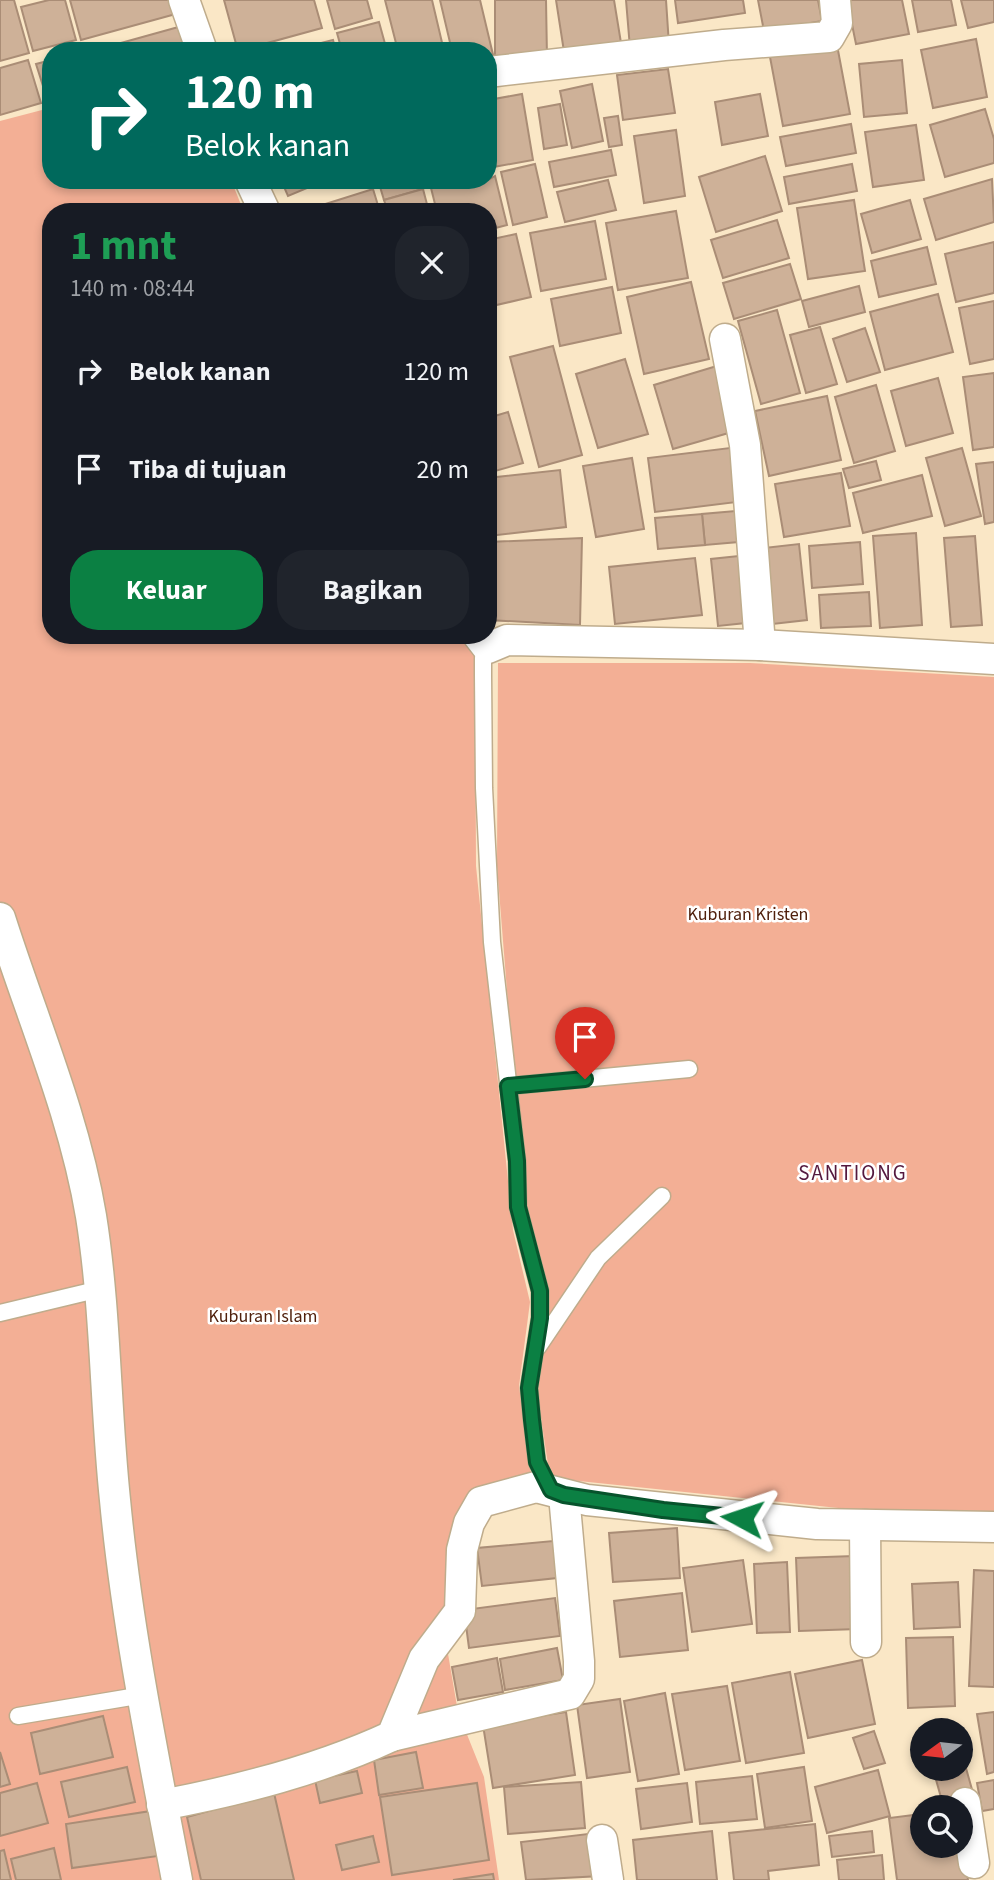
<!DOCTYPE html>
<html lang="id">
<meta charset="utf-8">
<style>
body{margin:0;font-family:"Source Sans 3",sans-serif;background:#20242c;color:#f1f3f6;height:100vh;display:flex;flex-direction:column;font-size:26px;white-space:nowrap}
*{box-sizing:border-box;margin:0}
p{font-size:23px;color:#9ea1a6}
.icon{flex:none;width:38px;height:38px;fill:none;stroke:currentColor;stroke-width:2;stroke-linecap:round;stroke-linejoin:round}
.map{position:relative;flex:1;overflow:hidden}
.sheet{position:absolute;left:42px;top:203px;width:455px;height:441px;display:flex;flex-direction:column;background:#171b24;border-radius:28px;box-shadow:0 4px 10px #0003}
.sheet>*{flex:none}
.hud{position:absolute;left:42px;top:42px;width:455px;height:147px;border-radius:28px;box-shadow:0 4px 10px #0003;background:#00695c;color:#fff;overflow:hidden}
.needle{width:46px;rotate:255deg}
.tools{position:absolute;left:910px;top:1718px;display:grid;gap:14px}
.tools a{display:grid;place-items:center;width:63px;height:63px;border-radius:50%;background:#171b24;box-shadow:0 4px 10px #0003;font-size:35px}
.pin{position:absolute;display:grid;place-items:center;width:60px;height:60px;color:#fff;margin:-72px -30px;border-radius:50% 50% 50% 0;rotate:-45deg;box-shadow:0 0 7px #0007}
.pin .icon{rotate:45deg}
.me{position:absolute;width:77px;margin:-38px;rotate:275deg;stroke-linejoin:round;filter:drop-shadow(0 0 5px #0008)}
.turn{display:flex;align-items:center;gap:24px;height:147px;padding:0 28px;font-size:32px}
.turn .icon{width:91px;height:91px;stroke-width:2.5}
.turn b{display:block;font-size:49px;line-height:60px}
.round{display:grid;place-items:center;flex:none;width:74px;height:74px;border-radius:28px;background:#20242c}
.summary{display:flex;align-items:center;justify-content:space-between;height:119px;padding:0 28px}
h1{font-size:42px;font-weight:700;line-height:52px;color:#1e9e55}
.primary-button{display:flex;gap:14px;margin-top:auto;padding:14px 28px}
.primary-button a{flex:1;height:80px;border-radius:28px;background:#0b8043;color:#fff;font-size:28px;font-weight:700;line-height:80px;text-align:center}
.primary-button a+a{background:#20242c;color:#f1f3f6}
ul{padding:0;list-style:none}
li{display:flex;align-items:center;gap:21px;height:98px;padding:0 28px}
li div{flex:1}
li b{display:block;font-size:26px}
li em{font-style:normal}
.map>svg:first-child{display:block}
.green{fill:#f3af95}
.building{fill:#ceb198;stroke:#aa8d76;stroke-width:2}
.lines{fill:none;stroke-linecap:round;stroke-linejoin:round}
.lane-casing{stroke:#bfac8c;stroke-width:19}
.street-casing{stroke:#bfac8c;stroke-width:33}
.lane{stroke:#fff;stroke-width:16}
.street{stroke:#fff;stroke-width:30}
.route-casing{stroke:#07532c;stroke-width:18}
.route{stroke:#0b8043;stroke-width:12}
.labels{text-anchor:middle;stroke-width:5;stroke-linejoin:round;paint-order:stroke}
.park-label{font-size:18px;fill:#50200c;stroke:#fff}
.quarter-label{font-size:21px;letter-spacing:2px;fill:#54183e;stroke:#fff}
</style>
<div class="map">
<svg width="994" height="1880" viewBox="0 0 994 1880">
<rect width="100%" height="100%" fill="#fae7c6"/>
<g class="green">
<path d="M 42,110 L 51,133 L 51,180 L 231,180 L 244,212 L 51,212 L 51,635 L 457,635 L 475,647 L 476,866 L 513,1230 L 530,1302 L 519,1386 L 531,1476 L 481,1493 L 447,1648 L 458,1712 L 484,1777 L 499,1880 L 0,1880 L 0,121 Z"/>
<path d="M 498,663 L 750,663 L 994,677 L 994,1511 L 867,1511 L 550,1478 L 537,1391 L 546,1300 L 526,1227 L 497,866 Z"/>
</g>
<g class="building">
<path d="M 0,0 L 14,0 L 29,53 L 0,61 Z"/>
<path d="M 49,0 L 65,0 L 76,40 L 33,51 L 21,7 Z"/>
<path d="M 70,0 L 180,0 L 183,12 L 81,40 Z"/>
<path d="M 224,0 L 314,0 L 322,28 L 238,51 Z"/>
<path d="M 327,0 L 367,0 L 372,18 L 335,29 Z"/>
<path d="M 385,0 L 432,0 L 444,51 L 398,51 Z"/>
<path d="M 440,0 L 480,0 L 495,63 L 488,64 L 488,51 L 452,51 Z"/>
<path d="M 495,0 L 546,0 L 547,58 L 495,59 Z"/>
<path d="M 556,0 L 614,0 L 622,49 L 565,58 Z"/>
<path d="M 626,0 L 666,0 L 669,45 L 630,48 Z"/>
<path d="M 675,0 L 743,0 L 745,13 L 678,23 Z"/>
<path d="M 758,0 L 818,0 L 822,21 L 764,31 Z"/>
<path d="M 847,0 L 902,0 L 909,34 L 856,44 Z"/>
<path d="M 912,0 L 951,0 L 956,25 L 918,32 Z"/>
<path d="M 961,0 L 994,0 L 994,22 L 968,28 Z"/>
<path d="M 379,22 L 387,51 L 342,51 L 337,33 Z"/>
<path d="M 182,26 L 189,51 L 92,51 Z"/>
<path d="M 976,39 L 987,97 L 933,108 L 921,50 Z"/>
<path d="M 333,40 L 336,51 L 290,51 Z"/>
<path d="M 837,45 L 850,114 L 783,126 L 770,57 Z"/>
<path d="M 28,60 L 41,103 L 0,115 L 0,68 Z"/>
<path d="M 51,60 L 51,111 L 36,64 Z"/>
<path d="M 902,60 L 907,113 L 864,117 L 859,64 Z"/>
<path d="M 668,69 L 675,113 L 623,120 L 617,75 Z"/>
<path d="M 592,84 L 603,141 L 572,148 L 560,91 Z"/>
<path d="M 522,94 L 533,160 L 488,168 L 488,100 Z"/>
<path d="M 760,94 L 768,136 L 722,145 L 715,102 Z"/>
<path d="M 560,104 L 567,145 L 544,149 L 538,108 Z"/>
<path d="M 985,109 L 994,139 L 994,163 L 945,177 L 930,125 Z"/>
<path d="M 618,116 L 622,145 L 609,147 L 604,118 Z"/>
<path d="M 851,124 L 856,153 L 786,166 L 780,137 Z"/>
<path d="M 916,125 L 924,180 L 873,187 L 865,132 Z"/>
<path d="M 676,130 L 685,196 L 644,203 L 634,136 Z"/>
<path d="M 611,150 L 616,175 L 554,187 L 549,162 Z"/>
<path d="M 765,156 L 782,211 L 716,232 L 699,177 Z"/>
<path d="M 535,164 L 547,217 L 513,225 L 501,172 Z"/>
<path d="M 852,164 L 857,191 L 789,204 L 784,177 Z"/>
<path d="M 495,176 L 507,225 L 488,230 L 488,212 L 437,212 L 429,180 L 488,180 Z"/>
<path d="M 992,179 L 994,222 L 936,240 L 924,199 Z"/>
<path d="M 281,180 L 326,180 L 288,196 Z"/>
<path d="M 378,180 L 420,180 L 423,189 L 384,200 Z"/>
<path d="M 608,180 L 616,210 L 565,222 L 557,192 Z"/>
<path d="M 373,189 L 380,212 L 300,212 Z"/>
<path d="M 423,189 L 429,212 L 388,212 L 384,200 Z"/>
<path d="M 854,200 L 865,271 L 808,279 L 797,208 Z"/>
<path d="M 910,200 L 921,239 L 872,253 L 861,214 Z"/>
<path d="M 676,211 L 688,278 L 618,290 L 606,223 Z"/>
<path d="M 777,220 L 789,258 L 723,278 L 711,240 Z"/>
<path d="M 595,221 L 606,279 L 541,291 L 530,233 Z"/>
<path d="M 516,234 L 531,297 L 488,307 L 488,240 Z"/>
<path d="M 994,242 L 994,293 L 956,302 L 945,254 Z"/>
<path d="M 927,247 L 936,284 L 879,297 L 871,261 Z"/>
<path d="M 790,264 L 801,299 L 734,319 L 723,283 Z"/>
<path d="M 691,282 L 709,359 L 644,374 L 627,297 Z"/>
<path d="M 859,286 L 865,312 L 809,327 L 802,301 Z"/>
<path d="M 612,287 L 621,333 L 560,346 L 551,299 Z"/>
<path d="M 938,294 L 953,352 L 885,370 L 870,312 Z"/>
<path d="M 994,301 L 994,359 L 970,364 L 959,308 Z"/>
<path d="M 777,310 L 800,393 L 761,404 L 738,321 Z"/>
<path d="M 820,327 L 837,384 L 806,393 L 790,335 Z"/>
<path d="M 865,328 L 880,372 L 847,382 L 833,339 Z"/>
<path d="M 553,346 L 582,455 L 539,467 L 510,357 Z"/>
<path d="M 625,359 L 648,434 L 598,448 L 576,374 Z"/>
<path d="M 720,365 L 739,430 L 673,449 L 654,385 Z"/>
<path d="M 994,373 L 994,447 L 973,450 L 963,377 Z"/>
<path d="M 938,378 L 953,433 L 906,446 L 891,391 Z"/>
<path d="M 876,385 L 895,451 L 854,463 L 835,397 Z"/>
<path d="M 827,396 L 841,460 L 769,476 L 755,411 Z"/>
<path d="M 508,412 L 523,463 L 488,473 L 488,418 Z"/>
<path d="M 738,447 L 745,501 L 655,512 L 648,458 Z"/>
<path d="M 962,448 L 981,516 L 945,526 L 926,458 Z"/>
<path d="M 632,458 L 644,529 L 596,537 L 583,466 Z"/>
<path d="M 876,461 L 881,480 L 849,488 L 843,469 Z"/>
<path d="M 994,462 L 994,522 L 985,524 L 976,464 Z"/>
<path d="M 560,470 L 566,527 L 489,536 L 488,478 Z"/>
<path d="M 841,473 L 850,526 L 784,537 L 775,484 Z"/>
<path d="M 922,475 L 932,516 L 863,533 L 853,493 Z"/>
<path d="M 747,510 L 750,541 L 705,545 L 702,514 Z"/>
<path d="M 702,514 L 705,545 L 658,549 L 655,518 Z"/>
<path d="M 916,533 L 922,625 L 880,628 L 873,536 Z"/>
<path d="M 975,536 L 982,625 L 951,627 L 944,538 Z"/>
<path d="M 582,538 L 580,625 L 488,620 L 488,542 Z"/>
<path d="M 860,542 L 863,584 L 812,588 L 809,546 Z"/>
<path d="M 799,544 L 807,620 L 764,625 L 756,549 Z"/>
<path d="M 748,555 L 755,622 L 718,626 L 711,559 Z"/>
<path d="M 695,558 L 702,615 L 615,624 L 609,567 Z"/>
<path d="M 869,592 L 871,626 L 821,628 L 819,595 Z"/>
<path d="M 677,1528 L 680,1578 L 613,1582 L 609,1533 Z"/>
<path d="M 553,1541 L 557,1578 L 482,1586 L 477,1548 Z"/>
<path d="M 854,1556 L 858,1629 L 799,1631 L 796,1558 Z"/>
<path d="M 743,1560 L 752,1624 L 692,1632 L 683,1568 Z"/>
<path d="M 787,1562 L 790,1632 L 757,1633 L 754,1564 Z"/>
<path d="M 974,1570 L 994,1571 L 994,1687 L 969,1686 Z"/>
<path d="M 958,1582 L 960,1627 L 914,1629 L 912,1584 Z"/>
<path d="M 682,1593 L 688,1650 L 620,1657 L 614,1601 Z"/>
<path d="M 555,1598 L 560,1636 L 469,1648 L 464,1610 Z"/>
<path d="M 953,1637 L 955,1706 L 908,1708 L 906,1638 Z"/>
<path d="M 557,1648 L 563,1680 L 505,1690 L 500,1659 Z"/>
<path d="M 497,1658 L 503,1692 L 458,1700 L 452,1667 Z"/>
<path d="M 862,1660 L 875,1724 L 808,1738 L 795,1674 Z"/>
<path d="M 790,1672 L 804,1753 L 746,1763 L 732,1683 Z"/>
<path d="M 727,1686 L 740,1761 L 685,1770 L 672,1694 Z"/>
<path d="M 665,1693 L 679,1774 L 638,1781 L 624,1701 Z"/>
<path d="M 620,1699 L 630,1772 L 587,1778 L 577,1705 Z"/>
<path d="M 566,1712 L 575,1775 L 493,1788 L 483,1725 Z"/>
<path d="M 994,1712 L 994,1772 L 987,1774 L 977,1714 Z"/>
<path d="M 103,1716 L 113,1757 L 40,1774 L 31,1733 Z"/>
<path d="M 874,1731 L 885,1763 L 864,1769 L 853,1738 Z"/>
<path d="M 0,1752 L 10,1784 L 0,1787 Z"/>
<path d="M 416,1752 L 423,1788 L 379,1795 L 374,1760 Z"/>
<path d="M 962,1754 L 973,1793 L 942,1801 L 933,1769 L 961,1769 Z"/>
<path d="M 127,1767 L 135,1802 L 69,1817 L 61,1782 Z"/>
<path d="M 804,1767 L 812,1821 L 765,1828 L 757,1774 Z"/>
<path d="M 878,1770 L 890,1816 L 827,1833 L 815,1787 Z"/>
<path d="M 357,1771 L 362,1793 L 320,1803 L 315,1780 Z"/>
<path d="M 752,1776 L 757,1819 L 700,1824 L 696,1782 Z"/>
<path d="M 994,1780 L 994,1809 L 982,1811 L 977,1783 Z"/>
<path d="M 581,1782 L 585,1828 L 508,1834 L 504,1787 Z"/>
<path d="M 37,1783 L 48,1823 L 0,1836 L 0,1793 Z"/>
<path d="M 477,1783 L 489,1860 L 392,1875 L 380,1797 Z"/>
<path d="M 687,1783 L 692,1822 L 641,1829 L 636,1789 Z"/>
<path d="M 274,1793 L 294,1880 L 201,1880 L 187,1817 Z"/>
<path d="M 151,1811 L 158,1856 L 72,1868 L 66,1824 Z"/>
<path d="M 922,1814 L 922,1846 L 961,1846 L 961,1823 L 968,1880 L 897,1880 L 889,1818 Z"/>
<path d="M 815,1824 L 819,1865 L 768,1871 L 769,1880 L 734,1880 L 729,1833 Z"/>
<path d="M 712,1831 L 717,1880 L 637,1880 L 633,1840 Z"/>
<path d="M 872,1831 L 874,1852 L 832,1857 L 829,1836 Z"/>
<path d="M 596,1833 L 601,1876 L 526,1880 L 521,1842 Z"/>
<path d="M 373,1836 L 379,1862 L 342,1870 L 336,1845 Z"/>
<path d="M 54,1848 L 61,1880 L 16,1880 L 11,1859 Z"/>
<path d="M 4,1850 L 11,1880 L 0,1880 L 0,1851 Z"/>
<path d="M 882,1855 L 884,1880 L 839,1880 L 837,1860 Z"/>
<path d="M 493,1874 L 494,1880 L 453,1880 Z"/>
</g>
<g class="lines">
<g class="lane-casing">
<g id="lane">
<path d="M 488,648 L 483,658 L 483,675 L 484,788 L 492,942 L 517,1161 L 518,1207 L 540,1291 L 540,1318 L 529,1388 L 532,1420 L 537,1462 L 550,1490"/>
<path d="M 508,1086 L 689,1069"/>
<path d="M 0,1313 L 100,1289"/>
<path d="M 538,1347 L 598,1258 L 662,1196"/>
<path d="M 18,1716 L 143,1695"/>
</g>
</g>
<g class="street-casing">
<g id="street">
<path d="M 184,0 L 202,51"/>
<path d="M 488,72 L 724,45 L 829,37 L 837,23 L 835,0"/>
<path d="M 250,180 L 265,212"/>
<path d="M 725,339 L 745,445 L 760,645"/>
<path d="M 478,635 L 488,648 L 507,640 L 760,645 L 994,659"/>
<path d="M 0,918 C 31,1016 74,1114 91,1216 C 106,1310 105,1405 115,1500 C 127,1627 153,1754 177,1880"/>
<path d="M 865,1525 L 866,1642"/>
<path d="M 392,1736 L 570,1694 L 579,1679 L 579,1661 L 564,1495"/>
<path d="M 965,1803 L 974,1863"/>
<path d="M 162,1805 C 241,1790 319,1770 392,1736 L 424,1659 L 460,1611 L 462,1550 L 469,1523 L 481,1502 L 536,1487 L 587,1500 L 817,1524 L 994,1527"/>
<path d="M 602,1840 L 608,1880"/>
</g>
</g>
<use href="#lane" class="lane"/>
<use href="#street" class="street"/>
</g>
<g class="lines">
<g class="route-casing">
<path id="route" d="M 585,1079 L 508,1086 L 517,1161 L 518,1207 L 540,1291 L 540,1318 L 529,1388 L 532,1420 L 537,1462 L 551,1490 L 564,1495 L 663,1510 L 742,1518"/>
</g>
<use href="#route" class="route"/>
</g>
<g class="labels">
<g class="park-label">
<text x="748" y="920">Kuburan Kristen</text>
<text x="263" y="1322">Kuburan Islam</text>
</g>
<g class="quarter-label">
<text x="853" y="1180">SANTIONG</text>
</g>
</g>
</svg>
<div class="tools">
<a><svg class="needle" viewBox="-14 -14 28 28"><path d="M0-13l5 13h-10z" fill="#e53935"/><path d="M0 13l5-13h-10z" fill="#9ea1a6"/></svg></a>
<a><svg class="icon" aria-label="search" viewBox="0 0 24 24"><circle cx="10" cy="10" r="6"/><path d="M15 15l6 6"/></svg></a>
</div>
<div class="pin" style="left:585px;top:1079px;background:#d93025"><svg class="icon" aria-label="arrive" viewBox="0 0 24 24"><path d="M6 21V4h12l-3 4 3 4H6"/></svg></div>
<svg class="me" style="left:742px;top:1518px" viewBox="-20 -20 40 40"><path d="M0-17L14 15 0 8-14 15z" fill="#0b8043" stroke="#fff" stroke-width="4"/></svg>
<div class="hud">
<div class="turn"><svg class="icon" aria-label="right" viewBox="0 0 24 24"><path d="M7 20v-9h11M14 6l5 5-5 5"/></svg><div><b>120 m</b>Belok kanan</div></div>
</div>
<section class="sheet">
<div class="summary"><div><h1>1 mnt</h1><p>140 m · 08:44</p></div><a class="round"><svg class="icon" aria-label="close" viewBox="0 0 24 24"><path d="M6 6l12 12M18 6L6 18"/></svg></a></div>
<ul>
<li><svg class="icon" aria-label="right" viewBox="0 0 24 24"><path d="M7 20v-9h11M14 6l5 5-5 5"/></svg><div><b>Belok kanan</b></div><em>120 m</em></li>
<li><svg class="icon" aria-label="arrive" viewBox="0 0 24 24"><path d="M6 21V4h12l-3 4 3 4H6"/></svg><div><b>Tiba di tujuan</b></div><em>20 m</em></li>
</ul>
<div class="primary-button"><a>Keluar</a><a>Bagikan</a></div>
</section>
</div>
